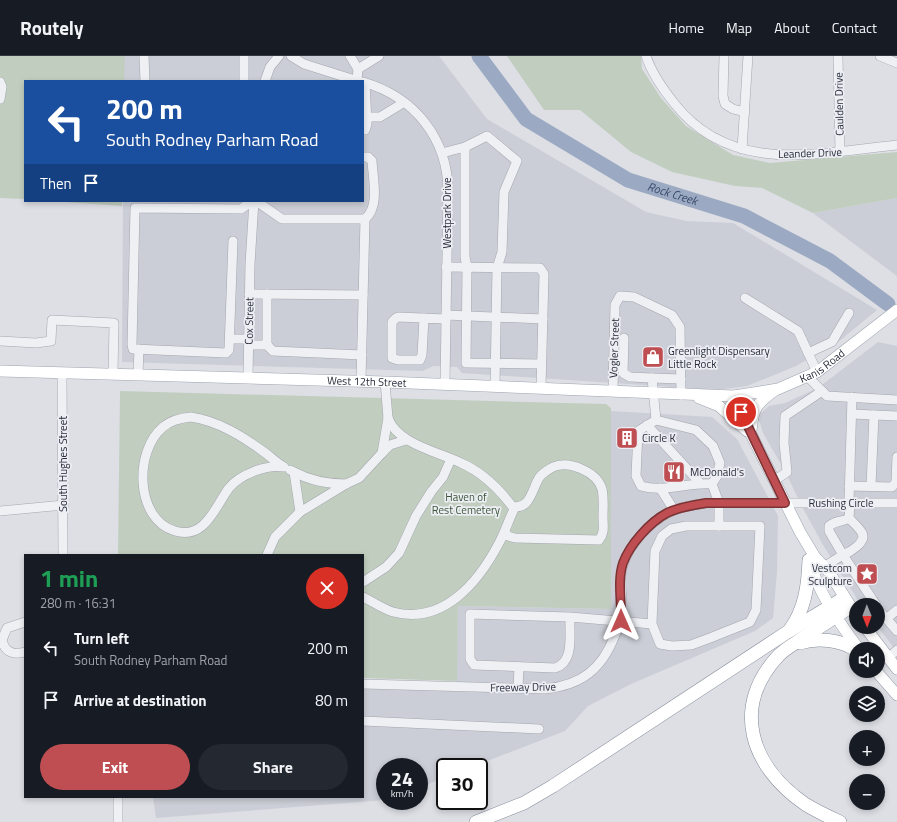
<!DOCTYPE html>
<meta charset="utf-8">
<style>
body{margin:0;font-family:"Titillium Web",sans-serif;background:#242831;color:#f1f3f6;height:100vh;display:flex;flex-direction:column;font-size:15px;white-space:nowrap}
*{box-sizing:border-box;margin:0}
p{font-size:13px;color:#9ea1a6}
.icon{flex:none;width:22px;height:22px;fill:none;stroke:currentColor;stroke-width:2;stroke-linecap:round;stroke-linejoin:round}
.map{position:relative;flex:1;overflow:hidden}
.sheet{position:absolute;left:24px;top:498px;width:340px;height:244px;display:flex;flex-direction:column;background:#171b24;border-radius:0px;box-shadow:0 2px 6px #0003}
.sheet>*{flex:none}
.hud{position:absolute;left:24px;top:24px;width:340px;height:122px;border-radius:0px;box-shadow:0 2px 6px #0003;background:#1a4fa0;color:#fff;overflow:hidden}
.needle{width:26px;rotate:179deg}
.buttons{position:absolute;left:849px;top:542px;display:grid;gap:8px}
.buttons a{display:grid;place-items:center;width:36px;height:36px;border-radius:50%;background:#171b24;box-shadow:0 2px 6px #0003;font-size:20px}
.speed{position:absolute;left:376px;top:702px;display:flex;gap:8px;font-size:20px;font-weight:700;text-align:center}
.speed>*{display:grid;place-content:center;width:52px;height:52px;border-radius:50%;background:#171b24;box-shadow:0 2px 6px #0003;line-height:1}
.speed small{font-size:10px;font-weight:400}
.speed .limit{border:2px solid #111;border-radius:6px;background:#fff;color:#111}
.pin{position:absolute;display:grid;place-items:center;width:34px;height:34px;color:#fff;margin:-17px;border:2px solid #fff;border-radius:50%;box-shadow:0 1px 4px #0007}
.me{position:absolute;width:44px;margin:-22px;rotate:0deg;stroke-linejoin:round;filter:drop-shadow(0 0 3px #0008)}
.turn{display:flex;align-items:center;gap:14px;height:84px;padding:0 16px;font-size:18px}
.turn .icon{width:52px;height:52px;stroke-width:2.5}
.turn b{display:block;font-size:28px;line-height:34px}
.then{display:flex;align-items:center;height:38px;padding:0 16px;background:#0003;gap:8px;font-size:15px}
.round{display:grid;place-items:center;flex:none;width:42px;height:42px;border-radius:21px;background:#242831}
.overview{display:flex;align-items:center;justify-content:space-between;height:68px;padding:0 16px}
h1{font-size:24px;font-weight:700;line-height:30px;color:#1e9e55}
.primary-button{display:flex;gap:8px;margin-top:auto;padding:8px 16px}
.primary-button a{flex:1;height:46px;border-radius:24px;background:#be4e52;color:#fff;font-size:16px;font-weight:700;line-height:46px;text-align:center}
.primary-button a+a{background:#242831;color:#f1f3f6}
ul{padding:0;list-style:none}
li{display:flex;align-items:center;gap:12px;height:52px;padding:0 16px}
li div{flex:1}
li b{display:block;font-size:15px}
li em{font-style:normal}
header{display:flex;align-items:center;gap:24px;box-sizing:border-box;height:56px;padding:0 20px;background:#171b24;border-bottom:1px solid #363941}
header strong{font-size:19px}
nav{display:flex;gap:22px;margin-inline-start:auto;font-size:14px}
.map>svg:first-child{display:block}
.built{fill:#cbced6}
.green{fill:#c1cebf}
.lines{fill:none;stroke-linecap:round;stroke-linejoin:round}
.river{stroke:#9ba9c2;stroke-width:15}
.minor-casing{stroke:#a3a6ae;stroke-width:10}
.major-casing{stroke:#9da3af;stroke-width:12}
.highway-casing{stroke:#868c9a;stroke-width:14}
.minor{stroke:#eff0f4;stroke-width:9}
.major{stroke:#fff;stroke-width:11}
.highway{stroke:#fff;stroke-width:13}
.route-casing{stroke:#7c3335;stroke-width:10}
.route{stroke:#be4e52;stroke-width:7}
.labels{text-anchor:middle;stroke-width:3.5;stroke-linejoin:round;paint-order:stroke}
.street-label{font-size:11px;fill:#282d3a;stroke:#eceef3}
.poi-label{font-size:11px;fill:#282d3a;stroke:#eceef3;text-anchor:start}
.park-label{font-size:11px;fill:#395437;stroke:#eceef3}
.water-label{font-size:12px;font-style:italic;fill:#374869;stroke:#eceef3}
</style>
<header>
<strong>Routely</strong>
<nav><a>Home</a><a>Map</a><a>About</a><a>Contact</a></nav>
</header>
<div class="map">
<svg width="897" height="766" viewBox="0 0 897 766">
<rect width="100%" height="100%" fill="#dddfe5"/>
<g class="built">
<path d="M 124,0 L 439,0 L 487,63 L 646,156 L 686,165 L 733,167 L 877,254 L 837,287 L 796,310 L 747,330 L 724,333 L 704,333 L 462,317 L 457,311 L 433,310 L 423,315 L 122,306 L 123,145 L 363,145 L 363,25 L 124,25 Z"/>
<path d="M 897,142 L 897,220 L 813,157 Z"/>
<path d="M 878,286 L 897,290 L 897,596 L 878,571 L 878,549 L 861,549 L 823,489 L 800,447 L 786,417 L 763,377 L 759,364 L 761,357 L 769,350 L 785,347 L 818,332 Z"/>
<path d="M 611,355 L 712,361 L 737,383 L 778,460 L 777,516 L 773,562 L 755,575 L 631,628 L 588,650 L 565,675 L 472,711 L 445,711 L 445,721 L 419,732 L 419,711 L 385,711 L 385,744 L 156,762 L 153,741 L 363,741 L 363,628 L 456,631 L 458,550 L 611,553 Z"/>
</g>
<g class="green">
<path d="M 0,0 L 125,0 L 124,25 L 25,25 L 25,143 L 0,142 Z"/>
<path d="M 507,0 L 641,0 L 642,13 L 661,42 L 686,70 L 733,99 L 770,107 L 897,96 L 897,142 L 813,157 L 762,132 L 735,130 L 672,116 L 631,96 L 580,54 L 544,54 Z"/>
<path d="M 51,145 L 122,145 L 122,150 Z"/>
<path d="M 120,335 L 606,348 L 611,352 L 611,553 L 458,550 L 457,625 L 363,622 L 363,499 L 118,499 Z"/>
</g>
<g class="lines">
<path class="river" id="s1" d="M 479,0 L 526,63 L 628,124 L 744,160 L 830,205 L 888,248"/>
<g class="minor-casing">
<g id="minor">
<path d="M 144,0 L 145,25"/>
<path d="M 244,0 L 244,25"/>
<path d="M 291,0 L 304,8 L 358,25"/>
<path d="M 350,0 L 358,13 L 357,25"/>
<path d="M 646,0 C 652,18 662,32 674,47 C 731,120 817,97 897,89"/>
<path d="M 724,0 L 723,40 L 725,48 L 733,53 L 745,56"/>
<path d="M 838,0 L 840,96"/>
<path d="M 880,0 L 897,7"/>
<path d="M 358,13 L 379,0"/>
<path d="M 265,25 L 270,11 L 279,0"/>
<path d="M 0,26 L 2,31 L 0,43"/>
<path d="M 363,26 C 415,41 448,83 448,136 L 445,328"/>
<path d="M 366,61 L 380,61 L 403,47"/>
<path d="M 363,74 L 365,74 L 367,68 L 365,27"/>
<path d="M 465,91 L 487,80 L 517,105 L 504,136 L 502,196 L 497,212 L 495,330"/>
<path d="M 742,93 L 748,0"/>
<path d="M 442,97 L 465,91 L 465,201 L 467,211 L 466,307 L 541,308"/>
<path d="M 363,101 L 368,101 L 372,105 C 373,123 380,151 365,163"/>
<path d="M 256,145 L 282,163 L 365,163 L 361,325"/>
<path d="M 233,185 L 229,294 L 226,297 L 133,293 L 132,289 L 135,152 L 241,153 L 252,145"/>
<path d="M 446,211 L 540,212 L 544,218 L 541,332"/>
<path d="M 249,238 L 363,239"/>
<path d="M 745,242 L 798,275 L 817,316"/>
<path d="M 446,259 L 543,263"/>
<path d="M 424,262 L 422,299 L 420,304 L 398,304 L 392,302 L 392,266 L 396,262 L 398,261 L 446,263"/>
<path d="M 624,282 L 623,317 L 630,321 L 652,322 L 656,364 L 696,374 L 713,390 L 720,407 L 717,420 L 712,428 L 719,447 L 719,470"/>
<path d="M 230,283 L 249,283"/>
<path d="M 0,285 L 36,287 L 51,285 L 52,264 L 114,267 L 113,318"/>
<path d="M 249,289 L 267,289 L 273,295 L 362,299"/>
<path d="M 267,289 L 267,238"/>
<path d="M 808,297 L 832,286 L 849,257"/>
<path d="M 62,317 L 63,499"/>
<path d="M 138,319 L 139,293"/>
<path d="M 808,321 L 827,340 L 897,344"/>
<path d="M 248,322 L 250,208 L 254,145"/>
<path d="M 652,322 L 681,323"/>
<path d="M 613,335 L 615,249 L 620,240 L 634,241 L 672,259 L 680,271 L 681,339"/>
<path d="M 852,358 L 897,360"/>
<path d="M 191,361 C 218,365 242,380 264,396 C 271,401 277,407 284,411 C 268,408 240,418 229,432 C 215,451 205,484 175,475 C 135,463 134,395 163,371 C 171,364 180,362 191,361 Z"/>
<path d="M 388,362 C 397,388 439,396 461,407 C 482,416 499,433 512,450 C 530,455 532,433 539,422 C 542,417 548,414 553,411 C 569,404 597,416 602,433 C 604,442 603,452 603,461 C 603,470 605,477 599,484 L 515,482 L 508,480 L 505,476"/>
<path d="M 656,364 L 638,375 L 636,420 L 641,430 C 663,437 689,426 712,428"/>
<path d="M 647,369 L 700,427"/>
<path d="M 382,397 L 390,389 L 406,384"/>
<path d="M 290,414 L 294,416 L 300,456"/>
<path d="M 294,416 C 311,425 327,428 346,428"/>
<path d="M 774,425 L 787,416 L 784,387 L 785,360 L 822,335"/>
<path d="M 849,430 L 892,431 L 896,426 L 897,401"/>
<path d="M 871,430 L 874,359"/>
<path d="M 660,432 L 674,454"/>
<path d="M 0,455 L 64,449"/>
<path d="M 849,462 C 853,467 859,471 862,477 C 867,486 850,496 843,499 L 876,549"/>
<path d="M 267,499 L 275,481 L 300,456 L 346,428 L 359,422 L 382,397 L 388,362 L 385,326"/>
<path d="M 813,517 L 843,499 L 829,475 L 829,470 C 843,459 852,473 849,446 L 852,341"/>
<path d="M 363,526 L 386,511 L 399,497 L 416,460 L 431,436 L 443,421 L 451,403"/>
<path d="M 363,541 C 373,546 383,553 393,556 C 443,569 478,527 499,487 C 505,476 509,463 515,451"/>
<path d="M 878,553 L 897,575"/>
<path d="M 570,561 C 569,578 575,606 555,612 L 474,609 L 470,603 L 470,558 L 570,561 L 652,568 L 660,588 L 672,590 L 691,589 L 710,582 L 750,566 L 756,554 L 760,470 L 686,470 L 671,473 L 662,480 L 655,495 L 652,568"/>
<path d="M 886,563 L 897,554"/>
<path d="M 25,566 L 7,572 L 2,584 C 5,597 14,599 25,596"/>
<path d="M 888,602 L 897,594"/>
<path d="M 363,628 L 545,633 C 582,629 602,613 615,579 C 617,574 621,569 621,565 C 624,550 620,534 621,519 C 623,495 647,468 668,457 C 679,451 693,449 706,447 L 897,447"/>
<path d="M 518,632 L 519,611"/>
<path d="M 363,665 L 539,673"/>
<path d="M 118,766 L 118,741"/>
</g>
</g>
<g class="major-casing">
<g id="major">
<path id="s2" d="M 0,315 L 385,326 L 734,340 L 778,333 L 817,316 L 897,254"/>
<path d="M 734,340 L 751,378 L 800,476 L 815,501 L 829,516 L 856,559"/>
<path d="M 699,342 L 719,350 L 747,375"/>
<path d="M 751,375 C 753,352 756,348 775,334"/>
<path d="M 810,508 C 820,539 839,567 859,593"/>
<path d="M 865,571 L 897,613"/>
<path d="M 876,615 L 897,639"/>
</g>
</g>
<g class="highway-casing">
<g id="highway">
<path d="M 791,574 L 844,542"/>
<path d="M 800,587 C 817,581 841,584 856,594"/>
<path d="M 476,766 L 524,747 L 553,730 L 789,575 C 805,554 808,530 809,504"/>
<path d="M 840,766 C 829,761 816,755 805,748 C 751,711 730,651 779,599 C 786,592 796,587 804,581 C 820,571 835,561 850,551"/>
</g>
</g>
<use href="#minor" class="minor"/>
<use href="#major" class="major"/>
<use href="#highway" class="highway"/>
</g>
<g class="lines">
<g class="route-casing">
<path id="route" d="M 621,565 C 622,547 617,525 623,507 C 630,488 650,466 667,457 C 679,451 693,449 706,447 L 785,447 L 741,356"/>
</g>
<use href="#route" class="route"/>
</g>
<defs>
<g id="shop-square" transform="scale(1.15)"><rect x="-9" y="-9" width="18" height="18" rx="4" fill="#be4e52" stroke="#eceef3"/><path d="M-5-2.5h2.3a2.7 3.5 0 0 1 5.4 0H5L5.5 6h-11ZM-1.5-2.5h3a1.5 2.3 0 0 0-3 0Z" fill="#fff"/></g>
<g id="building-square" transform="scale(1.15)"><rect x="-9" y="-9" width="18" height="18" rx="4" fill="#be4e52" stroke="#eceef3"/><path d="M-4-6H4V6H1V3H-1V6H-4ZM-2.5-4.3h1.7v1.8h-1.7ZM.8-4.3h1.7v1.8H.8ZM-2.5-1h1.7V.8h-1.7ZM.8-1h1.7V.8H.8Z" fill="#fff"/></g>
<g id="restaurant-square" transform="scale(1.15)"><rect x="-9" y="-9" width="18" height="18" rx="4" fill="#be4e52" stroke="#eceef3"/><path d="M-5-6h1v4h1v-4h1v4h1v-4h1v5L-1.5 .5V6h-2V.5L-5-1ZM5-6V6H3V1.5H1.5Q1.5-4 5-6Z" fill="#fff"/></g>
<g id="sight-square" transform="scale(1.15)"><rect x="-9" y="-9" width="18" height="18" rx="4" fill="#be4e52" stroke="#eceef3"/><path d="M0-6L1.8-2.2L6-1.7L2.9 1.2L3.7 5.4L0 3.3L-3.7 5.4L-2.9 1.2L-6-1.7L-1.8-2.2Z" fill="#fff"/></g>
</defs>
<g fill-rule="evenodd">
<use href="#shop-square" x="653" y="301"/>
<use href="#building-square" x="627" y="382"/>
<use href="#restaurant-square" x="674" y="416"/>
<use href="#sight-square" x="867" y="518"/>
</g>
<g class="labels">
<g class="street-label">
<text transform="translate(839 48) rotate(-91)" y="4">Caulden Drive</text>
<text transform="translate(810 97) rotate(-2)" y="4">Leander Drive</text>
<text transform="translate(447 157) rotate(-90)" y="4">Westpark Drive</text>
<text transform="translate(249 265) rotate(-89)" y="4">Cox Street</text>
<text transform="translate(614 292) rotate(-88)" y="4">Vogler Street</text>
<text dy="4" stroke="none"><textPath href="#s2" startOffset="829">Kanis Road</textPath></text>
<text dy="4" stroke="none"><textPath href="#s2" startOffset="367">West 12th Street</textPath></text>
<text transform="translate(63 408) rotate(-90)" y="4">South Hughes Street</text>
<text x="841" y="451">Rushing Circle</text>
<text transform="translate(523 631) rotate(-1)" y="4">Freeway Drive</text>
</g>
<g class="poi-label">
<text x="668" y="299">Greenlight Dispensary<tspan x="668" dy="13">Little Rock</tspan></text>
<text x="642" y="386">Circle K</text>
<text x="690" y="420">McDonald's</text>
<text x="852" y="516" text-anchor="end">Vestcom<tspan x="852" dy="13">Sculpture</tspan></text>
</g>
<g class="park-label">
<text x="466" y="445">Haven of<tspan x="466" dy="13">Rest Cemetery</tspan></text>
</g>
<g class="water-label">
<text dy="4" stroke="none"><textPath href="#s1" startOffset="244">Rock Creek</textPath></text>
</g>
</g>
</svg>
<div class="buttons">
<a><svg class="needle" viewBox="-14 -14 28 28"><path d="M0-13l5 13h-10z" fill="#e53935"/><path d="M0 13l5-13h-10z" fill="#9ea1a6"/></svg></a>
<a><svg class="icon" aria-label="sound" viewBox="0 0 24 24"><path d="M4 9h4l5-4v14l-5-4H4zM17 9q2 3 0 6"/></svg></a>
<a><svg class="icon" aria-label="layers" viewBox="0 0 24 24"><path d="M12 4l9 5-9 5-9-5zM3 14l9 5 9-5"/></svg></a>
<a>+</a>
<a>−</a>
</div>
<div class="speed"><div>24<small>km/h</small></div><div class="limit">30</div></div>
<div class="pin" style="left:741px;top:356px;background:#d93025"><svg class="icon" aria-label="arrive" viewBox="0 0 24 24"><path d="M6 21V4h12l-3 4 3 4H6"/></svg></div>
<svg class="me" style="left:621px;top:565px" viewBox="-20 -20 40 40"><path d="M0-17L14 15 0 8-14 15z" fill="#be4e52" stroke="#fff" stroke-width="4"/></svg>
<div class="hud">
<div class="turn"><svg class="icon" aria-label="left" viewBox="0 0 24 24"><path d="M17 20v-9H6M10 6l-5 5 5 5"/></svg><div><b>200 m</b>South Rodney Parham Road</div></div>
<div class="then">Then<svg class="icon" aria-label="arrive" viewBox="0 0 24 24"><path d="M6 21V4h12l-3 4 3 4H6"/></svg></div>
</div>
<section class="sheet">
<div class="overview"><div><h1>1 min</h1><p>280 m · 16:31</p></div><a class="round" style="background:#d93025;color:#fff"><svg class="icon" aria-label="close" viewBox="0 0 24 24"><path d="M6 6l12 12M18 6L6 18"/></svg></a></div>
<ul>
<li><svg class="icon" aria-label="left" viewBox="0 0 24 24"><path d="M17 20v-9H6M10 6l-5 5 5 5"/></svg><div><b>Turn left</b><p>South Rodney Parham Road</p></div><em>200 m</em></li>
<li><svg class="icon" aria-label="arrive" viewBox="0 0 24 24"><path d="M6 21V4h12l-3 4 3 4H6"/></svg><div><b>Arrive at destination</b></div><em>80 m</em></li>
</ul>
<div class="primary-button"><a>Exit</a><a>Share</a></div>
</section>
</div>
